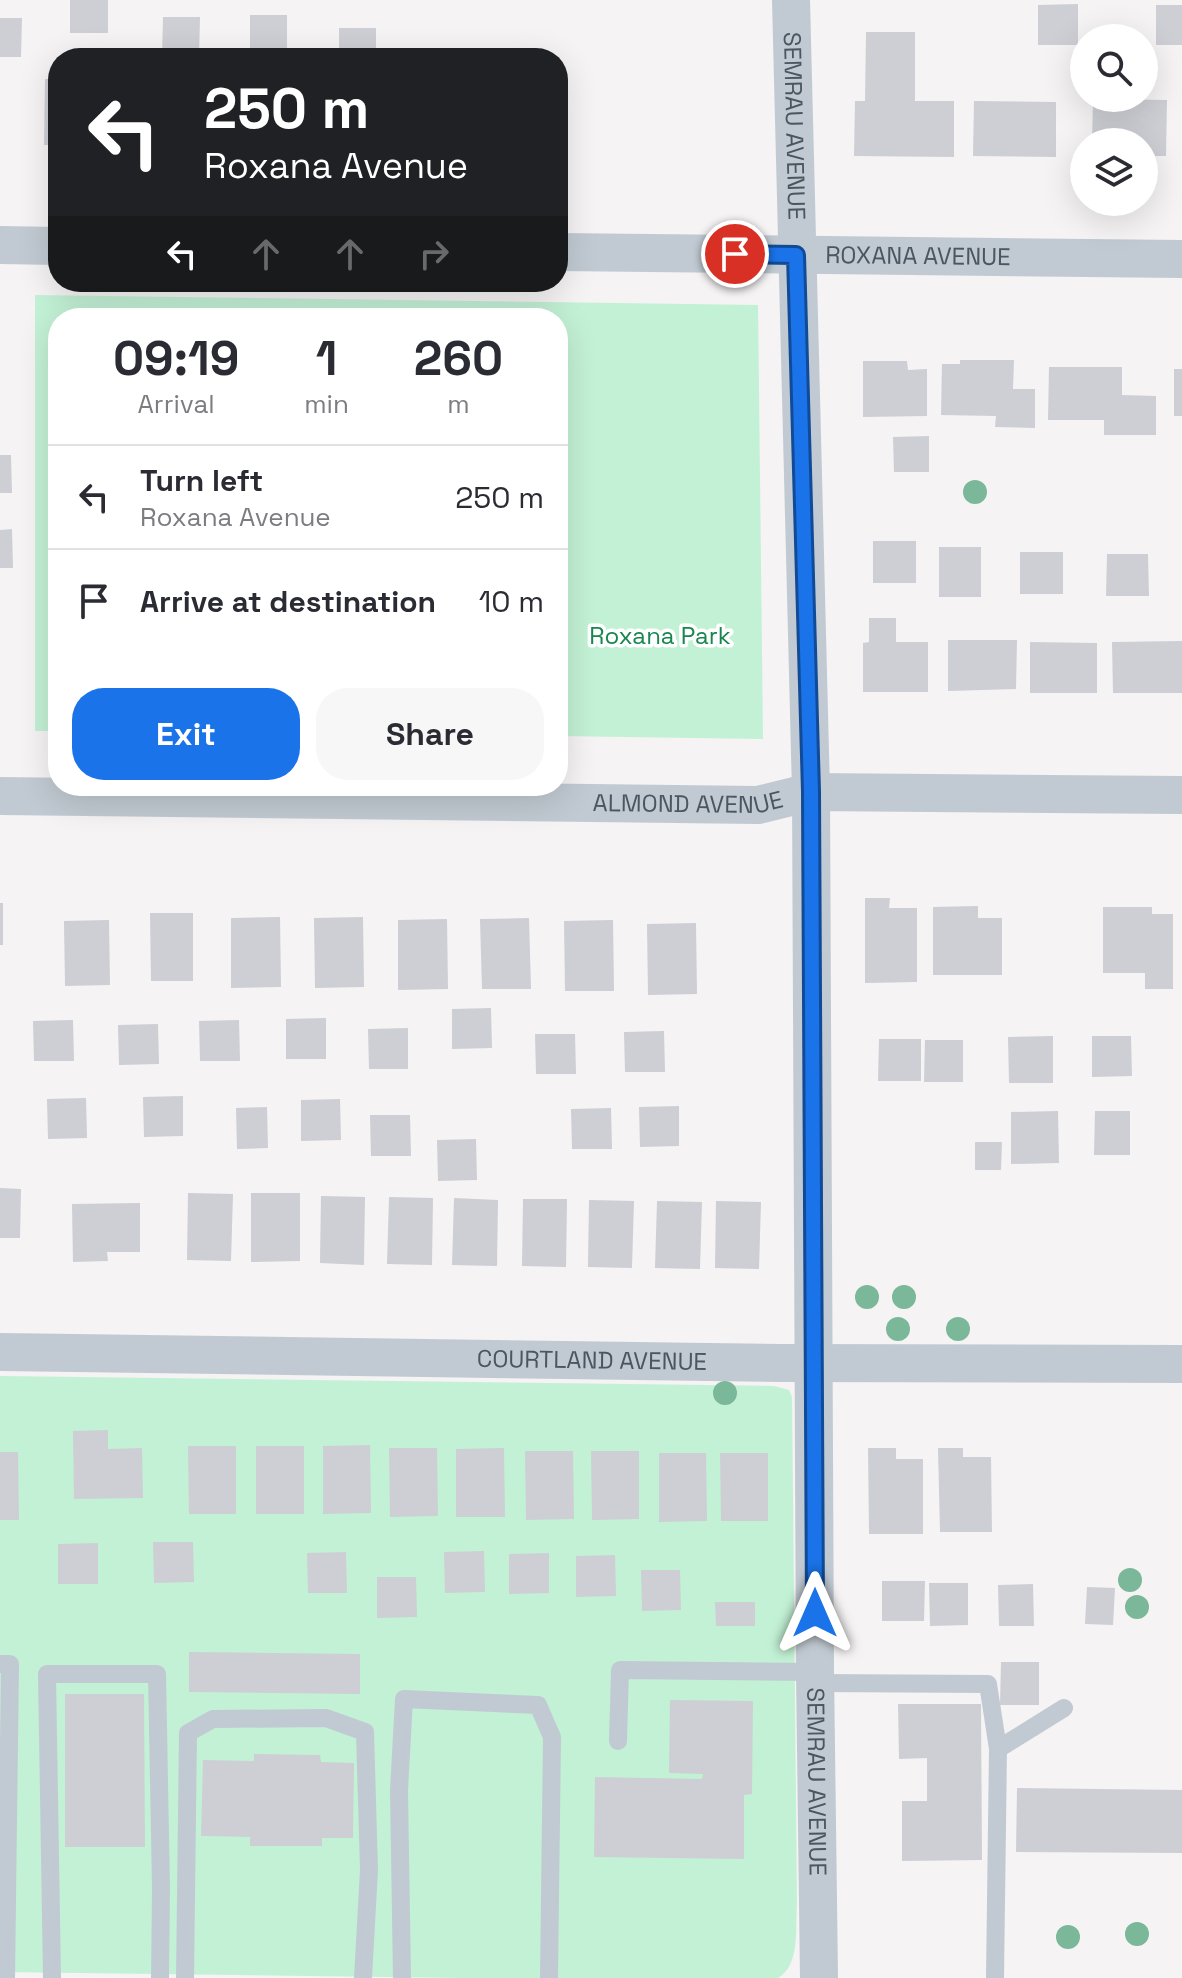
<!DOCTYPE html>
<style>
body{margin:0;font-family:"Space Grotesk",sans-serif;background:#f7f7f7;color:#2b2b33;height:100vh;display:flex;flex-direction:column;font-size:30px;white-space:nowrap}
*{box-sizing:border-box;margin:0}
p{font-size:26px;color:#7c7c81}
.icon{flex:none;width:44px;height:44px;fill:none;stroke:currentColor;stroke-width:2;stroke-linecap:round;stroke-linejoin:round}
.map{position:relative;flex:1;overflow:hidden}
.side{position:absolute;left:48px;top:308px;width:520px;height:488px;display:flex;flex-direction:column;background:#fff;border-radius:32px;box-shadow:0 8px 32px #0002}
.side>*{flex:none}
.guide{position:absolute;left:48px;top:48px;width:520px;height:244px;border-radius:32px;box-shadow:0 8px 32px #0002;background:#202124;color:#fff;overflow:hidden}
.fabs{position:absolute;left:1070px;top:24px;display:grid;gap:16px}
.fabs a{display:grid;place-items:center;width:88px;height:88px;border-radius:50%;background:#fff;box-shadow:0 8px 32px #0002;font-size:40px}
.pin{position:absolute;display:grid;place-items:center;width:68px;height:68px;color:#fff;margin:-34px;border:4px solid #fff;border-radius:50%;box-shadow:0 2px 8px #0007}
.me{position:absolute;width:88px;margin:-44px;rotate:0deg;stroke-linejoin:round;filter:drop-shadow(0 0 6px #0008)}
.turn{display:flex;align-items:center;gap:28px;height:168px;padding:0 24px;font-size:36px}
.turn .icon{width:104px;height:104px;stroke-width:2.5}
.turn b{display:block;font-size:56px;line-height:68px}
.lanes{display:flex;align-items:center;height:76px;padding:0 24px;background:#0003;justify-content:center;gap:40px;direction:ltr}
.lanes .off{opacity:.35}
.eta{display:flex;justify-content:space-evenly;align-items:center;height:136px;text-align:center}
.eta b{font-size:48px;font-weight:800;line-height:56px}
.primary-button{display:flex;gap:16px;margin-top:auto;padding:16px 24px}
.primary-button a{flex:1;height:92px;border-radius:32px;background:#1a73e8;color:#fff;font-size:32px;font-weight:800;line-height:92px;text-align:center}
.primary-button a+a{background:#f7f7f7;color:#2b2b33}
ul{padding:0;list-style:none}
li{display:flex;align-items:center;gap:24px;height:104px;padding:0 24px;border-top:2px solid #e1e1e2}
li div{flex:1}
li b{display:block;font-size:30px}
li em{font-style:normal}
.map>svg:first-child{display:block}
.green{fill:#c3f1d5}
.building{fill:#cdcfd5}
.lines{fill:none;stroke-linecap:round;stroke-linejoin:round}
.service{stroke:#c1cad2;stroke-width:18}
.minor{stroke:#c1cad2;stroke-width:38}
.tree{fill:#7bb799}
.route-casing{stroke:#114b97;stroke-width:20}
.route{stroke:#1a73e8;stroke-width:14}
.labels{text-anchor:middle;stroke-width:7;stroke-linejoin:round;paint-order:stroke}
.street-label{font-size:24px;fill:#4a5661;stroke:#fff}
.park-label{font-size:24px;fill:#17864f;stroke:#fff}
</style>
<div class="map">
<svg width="1182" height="1978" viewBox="0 0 1182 1978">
<rect width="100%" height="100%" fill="#f5f3f3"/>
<g class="green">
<path d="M 35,295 L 758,305 L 763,739 L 558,736 L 558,318 L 58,318 L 58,731 L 35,731 Z"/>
<path d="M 0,1376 L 774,1386 L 789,1390 L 792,1397 L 797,1903 C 795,1926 801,1965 778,1978 L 462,1978 L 0,1972 Z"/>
</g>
<g class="building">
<rect x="70" y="0" width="38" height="33"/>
<path d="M 1078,4 L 1078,45 L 1038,45 L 1038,5 Z"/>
<rect x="1156" y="5" width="26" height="40"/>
<rect x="250" y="15" width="37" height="39"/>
<path d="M 163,17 L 200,17 L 199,56 L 162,56 Z"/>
<path d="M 0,18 L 22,18 L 21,57 L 0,57 Z"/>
<rect x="339" y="28" width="37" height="30"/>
<path d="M 866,32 L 915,32 L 915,101 L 954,101 L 954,157 L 854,156 L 855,101 L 865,101 Z"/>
<path d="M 45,79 L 58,79 L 58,145 L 44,145 Z"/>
<path d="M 1093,99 L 1167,100 L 1166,156 L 1144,156 L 1144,142 L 1092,142 Z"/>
<path d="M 974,101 L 1056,102 L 1056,157 L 973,156 Z"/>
<path d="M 960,360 L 1014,360 L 1013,389 L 1035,389 L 1035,428 L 995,427 L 996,416 L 941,415 L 942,364 L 960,364 Z"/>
<path d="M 863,361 L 907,361 L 908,370 L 927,369 L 927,416 L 863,417 Z"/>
<path d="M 1049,367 L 1122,367 L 1122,395 L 1156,396 L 1156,435 L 1104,435 L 1104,420 L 1048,420 Z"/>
<rect x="1174" y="369" width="8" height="47"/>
<path d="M 929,436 L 929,472 L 894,472 L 893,437 Z"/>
<path d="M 0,455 L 11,455 L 12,493 L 0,493 Z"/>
<path d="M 12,529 L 13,568 L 0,568 L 0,530 Z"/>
<rect x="873" y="541" width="43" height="42"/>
<rect x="939" y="547" width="42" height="50"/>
<rect x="1020" y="552" width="43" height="42"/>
<path d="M 1107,554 L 1148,554 L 1149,596 L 1106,596 Z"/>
<path d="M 869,618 L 896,618 L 896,642 L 928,642 L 928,692 L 863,692 L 863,643 L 869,642 Z"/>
<path d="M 948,640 L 1017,640 L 1016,689 L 948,691 Z"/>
<path d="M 1182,641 L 1182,693 L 1113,693 L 1112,642 Z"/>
<path d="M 1030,642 L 1097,643 L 1097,693 L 1030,693 Z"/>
<path d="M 865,898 L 890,898 L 889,908 L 917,908 L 917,982 L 865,983 Z"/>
<rect x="0" y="903" width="3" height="42"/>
<path d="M 978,906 L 978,918 L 1002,918 L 1002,975 L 933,975 L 933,907 Z"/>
<path d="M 1103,907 L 1152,907 L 1152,914 L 1173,914 L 1173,989 L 1145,989 L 1145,973 L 1103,973 Z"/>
<path d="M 150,913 L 193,913 L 193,981 L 151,981 Z"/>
<path d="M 280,917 L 281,987 L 231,988 L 231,918 Z"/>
<path d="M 363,917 L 364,987 L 315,988 L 314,918 Z"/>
<path d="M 529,918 L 531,989 L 482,989 L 480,919 Z"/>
<path d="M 447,919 L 448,989 L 398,990 L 398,920 Z"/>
<path d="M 109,920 L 110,985 L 65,986 L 64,921 Z"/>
<path d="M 613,920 L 614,991 L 565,991 L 564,921 Z"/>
<path d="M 696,923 L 697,994 L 648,995 L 647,924 Z"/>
<path d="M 491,1008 L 492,1048 L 452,1049 L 452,1009 Z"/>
<path d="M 326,1018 L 326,1059 L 286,1059 L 286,1019 Z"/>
<path d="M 73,1020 L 74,1061 L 34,1061 L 33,1021 Z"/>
<path d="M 239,1020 L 240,1061 L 200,1061 L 199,1021 Z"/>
<path d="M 158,1024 L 159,1064 L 119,1065 L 118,1025 Z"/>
<path d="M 408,1028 L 408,1069 L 369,1069 L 368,1029 Z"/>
<path d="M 664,1031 L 665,1072 L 625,1072 L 624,1032 Z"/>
<path d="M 535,1034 L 575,1034 L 576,1074 L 536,1074 Z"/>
<path d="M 1053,1036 L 1053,1083 L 1009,1083 L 1008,1037 Z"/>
<path d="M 1092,1036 L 1131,1036 L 1132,1076 L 1092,1077 Z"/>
<path d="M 879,1039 L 921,1039 L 921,1081 L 878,1081 Z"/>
<path d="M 925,1040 L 963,1040 L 963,1082 L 924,1082 Z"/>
<path d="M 183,1096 L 183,1136 L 144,1137 L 143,1097 Z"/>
<path d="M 86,1098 L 87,1138 L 48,1139 L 47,1099 Z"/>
<path d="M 340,1099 L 341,1140 L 301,1141 L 301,1100 Z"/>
<path d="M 679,1106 L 679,1146 L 640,1147 L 639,1107 Z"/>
<path d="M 267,1107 L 268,1148 L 237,1149 L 236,1108 Z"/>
<path d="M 611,1108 L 612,1149 L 572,1149 L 571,1109 Z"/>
<path d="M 1058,1111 L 1059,1163 L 1011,1164 L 1011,1112 Z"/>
<path d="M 1095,1111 L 1130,1111 L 1130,1155 L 1094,1155 Z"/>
<path d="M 370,1115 L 410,1115 L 411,1156 L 371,1156 Z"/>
<path d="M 476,1139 L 477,1180 L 438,1181 L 437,1140 Z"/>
<path d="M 975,1142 L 1002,1142 L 1001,1170 L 975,1170 Z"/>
<path d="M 0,1188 L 21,1189 L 20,1238 L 0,1238 Z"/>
<path d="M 188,1193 L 233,1194 L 231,1261 L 187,1260 Z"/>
<path d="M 251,1193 L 300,1193 L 300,1261 L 251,1262 Z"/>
<path d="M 321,1196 L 365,1197 L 364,1265 L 320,1263 Z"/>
<path d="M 389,1197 L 433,1198 L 432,1265 L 387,1264 Z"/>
<path d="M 454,1198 L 498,1200 L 497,1266 L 452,1265 Z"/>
<path d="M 523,1199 L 567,1199 L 566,1267 L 522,1266 Z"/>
<path d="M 589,1200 L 634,1201 L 632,1268 L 588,1267 Z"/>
<path d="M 657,1201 L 702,1202 L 700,1269 L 655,1268 Z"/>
<path d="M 716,1201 L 761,1202 L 759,1269 L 715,1268 Z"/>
<path d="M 140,1203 L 140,1252 L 107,1252 L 108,1261 L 73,1262 L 72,1204 Z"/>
<path d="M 108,1430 L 108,1449 L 142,1448 L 143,1498 L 74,1499 L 73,1431 Z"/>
<path d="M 370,1445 L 371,1513 L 323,1514 L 323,1446 Z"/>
<path d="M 188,1446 L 236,1446 L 236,1514 L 189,1514 Z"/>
<rect x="256" y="1446" width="48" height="68"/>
<path d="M 389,1448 L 437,1448 L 438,1516 L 390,1517 Z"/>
<path d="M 504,1448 L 505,1517 L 456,1517 L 456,1449 Z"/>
<path d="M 868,1448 L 896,1448 L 896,1459 L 923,1459 L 923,1534 L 869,1534 Z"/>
<path d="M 938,1448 L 963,1448 L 963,1457 L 991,1457 L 992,1532 L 940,1532 Z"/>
<path d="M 525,1451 L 573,1451 L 574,1519 L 526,1520 Z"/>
<path d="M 591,1451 L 639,1451 L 639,1519 L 592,1520 Z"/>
<path d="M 0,1452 L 18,1452 L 19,1520 L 0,1520 Z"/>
<path d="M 659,1453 L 706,1453 L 707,1521 L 659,1522 Z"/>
<path d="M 720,1453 L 768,1453 L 768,1521 L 721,1521 Z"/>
<path d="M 153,1542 L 193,1542 L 194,1582 L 154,1583 Z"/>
<path d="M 98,1543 L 98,1584 L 58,1584 L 58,1544 Z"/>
<path d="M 484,1551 L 485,1592 L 445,1593 L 444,1552 Z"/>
<path d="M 346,1552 L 347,1593 L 308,1593 L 307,1553 Z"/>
<path d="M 549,1553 L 549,1593 L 509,1594 L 509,1554 Z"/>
<path d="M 615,1555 L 616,1596 L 576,1597 L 576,1556 Z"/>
<path d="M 641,1570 L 680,1570 L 681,1610 L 642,1611 Z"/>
<path d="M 377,1577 L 416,1577 L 417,1617 L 377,1618 Z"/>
<path d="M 882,1581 L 925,1581 L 924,1621 L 882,1621 Z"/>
<path d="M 929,1583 L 968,1583 L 968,1625 L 930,1626 Z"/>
<path d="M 1033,1584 L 1034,1626 L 999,1626 L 998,1585 Z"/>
<path d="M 1087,1587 L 1115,1588 L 1113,1625 L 1085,1624 Z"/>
<path d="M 715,1602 L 755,1602 L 755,1626 L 716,1626 Z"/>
<path d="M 189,1652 L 360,1654 L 360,1694 L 189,1692 Z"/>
<path d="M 1001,1662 L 1039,1662 L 1039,1705 L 1000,1705 Z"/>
<path d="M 65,1694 L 144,1694 L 145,1847 L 65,1847 Z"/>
<path d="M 670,1700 L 753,1701 L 752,1794 L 744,1795 L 744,1859 L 594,1857 L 595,1777 L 702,1779 L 703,1774 L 669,1773 Z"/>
<path d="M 898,1704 L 981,1704 L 982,1860 L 902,1861 L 902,1801 L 927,1801 L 927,1758 L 899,1759 Z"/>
<path d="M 254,1754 L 320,1755 L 321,1762 L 354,1763 L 353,1838 L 322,1838 L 322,1846 L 250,1846 L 250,1837 L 201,1836 L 203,1760 L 254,1761 Z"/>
<path d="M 1017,1788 L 1182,1790 L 1182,1853 L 1016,1852 Z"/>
</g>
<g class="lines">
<g class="service">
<path d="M 0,1664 L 10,1664 L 6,1978"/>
<path d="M 815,1683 L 988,1684 L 998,1749 L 1064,1708"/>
<path d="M 618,1741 L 620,1670 L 815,1672"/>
<path d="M 52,1978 L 47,1674 L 157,1674 L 161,1888 L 160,1978"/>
<path d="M 185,1978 L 188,1733 L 213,1719 L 326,1718 L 365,1732 L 369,1870 L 363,1978"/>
<path d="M 402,1978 L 399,1790 L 404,1699 L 538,1705 L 552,1737 L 549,1978"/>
<path d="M 995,1978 L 998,1749"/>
</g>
<g class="minor">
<path id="s1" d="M 791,0 L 811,792 L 815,1672 L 819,1978"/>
<path d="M 0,245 L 58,246"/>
<path id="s2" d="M 558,252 L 1182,259"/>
<path id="s3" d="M 0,796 L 758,805 L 811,792 L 1182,795"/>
<path id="s4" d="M 0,1352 L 781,1363 L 1182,1364"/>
</g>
</g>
<g class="tree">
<circle cx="975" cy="492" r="12"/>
<circle cx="867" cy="1297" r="12"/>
<circle cx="904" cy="1297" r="12"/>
<circle cx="898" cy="1329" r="12"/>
<circle cx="958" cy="1329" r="12"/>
<circle cx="725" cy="1393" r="12"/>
<circle cx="1130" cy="1580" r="12"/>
<circle cx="1137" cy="1607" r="12"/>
<circle cx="1137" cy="1934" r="12"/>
<circle cx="1068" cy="1937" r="12"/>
</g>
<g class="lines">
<g class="route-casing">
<path id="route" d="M 735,254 L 796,255 L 811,792 L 815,1613"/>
</g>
<use href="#route" class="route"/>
</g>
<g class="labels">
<g class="street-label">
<text dy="8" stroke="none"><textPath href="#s1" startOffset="126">SEMRAU AVENUE</textPath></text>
<text dy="8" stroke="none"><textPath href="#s2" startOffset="360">ROXANA AVENUE</textPath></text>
<text dy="8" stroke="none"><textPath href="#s3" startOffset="688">ALMOND AVENUE</textPath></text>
<text dy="8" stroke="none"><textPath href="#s4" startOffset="592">COURTLAND AVENUE</textPath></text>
<text dy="8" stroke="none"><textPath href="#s1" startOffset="1782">SEMRAU AVENUE</textPath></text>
</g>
<g class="park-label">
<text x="660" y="644">Roxana Park</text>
</g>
</g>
</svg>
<div class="fabs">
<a><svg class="icon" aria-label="search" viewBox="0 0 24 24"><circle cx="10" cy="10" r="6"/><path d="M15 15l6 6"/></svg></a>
<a><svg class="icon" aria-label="layers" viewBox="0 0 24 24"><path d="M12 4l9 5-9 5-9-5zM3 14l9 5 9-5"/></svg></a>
</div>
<div class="pin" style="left:735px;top:254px;background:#d93025"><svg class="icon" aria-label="arrive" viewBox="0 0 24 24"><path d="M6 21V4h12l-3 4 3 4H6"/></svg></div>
<svg class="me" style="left:815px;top:1613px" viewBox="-20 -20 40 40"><path d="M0-17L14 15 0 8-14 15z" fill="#1a73e8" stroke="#fff" stroke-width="4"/></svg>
<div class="guide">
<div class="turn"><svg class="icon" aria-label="left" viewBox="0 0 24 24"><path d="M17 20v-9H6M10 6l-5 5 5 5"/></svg><div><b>250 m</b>Roxana Avenue</div></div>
<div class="lanes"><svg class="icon" aria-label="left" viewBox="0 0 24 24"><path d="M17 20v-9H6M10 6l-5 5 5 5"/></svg><svg class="icon off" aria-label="ahead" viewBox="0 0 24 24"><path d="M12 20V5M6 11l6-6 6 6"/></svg><svg class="icon off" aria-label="ahead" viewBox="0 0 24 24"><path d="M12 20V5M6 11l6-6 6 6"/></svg><svg class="icon off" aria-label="right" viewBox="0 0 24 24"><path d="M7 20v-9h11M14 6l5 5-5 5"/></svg></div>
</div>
<section class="side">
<div class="eta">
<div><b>09:19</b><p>Arrival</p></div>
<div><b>1</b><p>min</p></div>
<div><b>260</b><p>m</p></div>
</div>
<ul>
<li><svg class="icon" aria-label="left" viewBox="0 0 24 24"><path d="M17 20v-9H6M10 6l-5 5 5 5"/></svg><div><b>Turn left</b><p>Roxana Avenue</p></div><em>250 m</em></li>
<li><svg class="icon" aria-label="arrive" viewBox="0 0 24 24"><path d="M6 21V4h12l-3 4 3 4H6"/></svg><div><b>Arrive at destination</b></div><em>10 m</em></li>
</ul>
<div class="primary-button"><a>Exit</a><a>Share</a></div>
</section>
</div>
